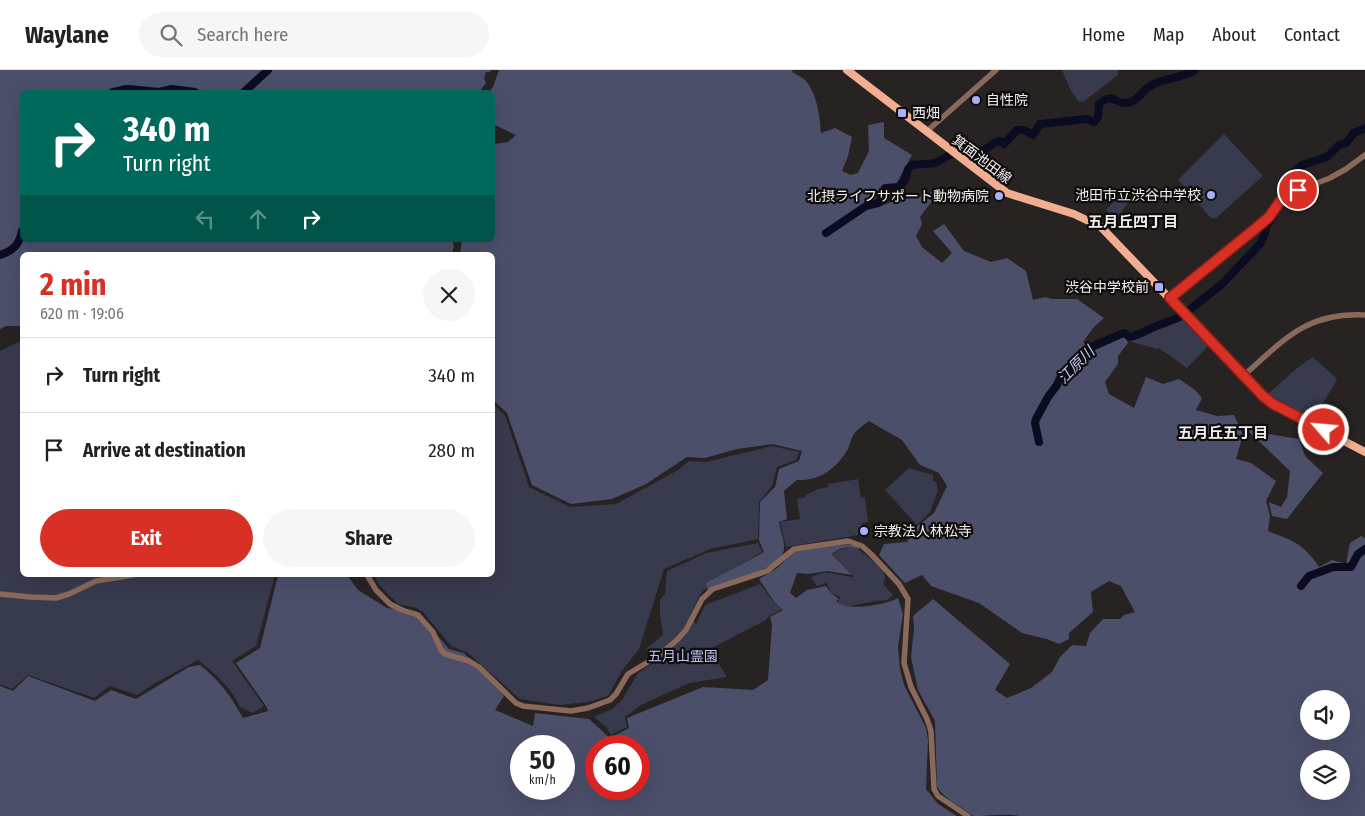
<!DOCTYPE html>
<meta charset="utf-8">
<style>
body{margin:0;font-family:"Fira Sans Condensed","Noto Sans JP",sans-serif;background:#f6f6f6;color:#222;height:100vh;display:flex;flex-direction:column;font-size:19px;white-space:nowrap}
*{box-sizing:border-box;margin:0}
p{font-size:16px;color:#767676}
.icon{flex:none;width:28px;height:28px;fill:none;stroke:currentColor;stroke-width:2;stroke-linecap:round;stroke-linejoin:round}
.map{position:relative;flex:1;overflow:hidden}
.details{position:absolute;left:20px;top:182px;width:475px;height:325px;display:flex;flex-direction:column;background:#fff;border-radius:8px;box-shadow:0 5px 20px #0002}
.details>*{flex:none}
.guide{position:absolute;left:20px;top:20px;width:475px;height:152px;border-radius:8px;box-shadow:0 5px 20px #0002;background:#00695c;color:#fff;overflow:hidden}
.buttons{position:absolute;left:1300px;top:620px;display:grid;gap:10px}
.buttons a{display:grid;place-items:center;width:50px;height:50px;border-radius:50%;background:#fff;box-shadow:0 5px 20px #0002;font-size:25px}
.speed{position:absolute;left:510px;top:665px;display:flex;gap:10px;font-size:25px;font-weight:700;text-align:center}
.speed>*{display:grid;place-content:center;width:65px;height:65px;border-radius:50%;background:#fff;box-shadow:0 5px 20px #0002;line-height:1}
.speed small{font-size:12px;font-weight:400}
.speed .limit{border:8px solid #d22;background:#fff;color:#111}
.pin{position:absolute;display:grid;place-items:center;width:42px;height:42px;color:#fff;margin:-21px;border:2px solid #fff;border-radius:50%;box-shadow:0 1px 5px #0007}
.me{position:absolute;width:55px;margin:-28px;rotate:297deg;stroke-linejoin:round;filter:drop-shadow(0 0 4px #0008)}
.turn{display:flex;align-items:center;gap:18px;height:105px;padding:0 20px;font-size:22px}
.turn .icon{width:65px;height:65px;stroke-width:2.5}
.turn b{display:block;font-size:35px;line-height:42px}
.lanes{display:flex;align-items:center;height:48px;padding:0 20px;background:#0003;justify-content:center;gap:25px;direction:ltr}
.lanes .off{opacity:.35}
.round{display:grid;place-items:center;flex:none;width:52px;height:52px;border-radius:26px;background:#f6f6f6}
.summary{display:flex;align-items:center;justify-content:space-between;height:85px;padding:0 20px}
h1{font-size:30px;font-weight:700;line-height:38px;color:#d93025}
.action{display:flex;gap:10px;margin-top:auto;padding:10px 20px}
.action a{flex:1;height:58px;border-radius:30px;background:#d93025;color:#fff;font-size:20px;font-weight:700;line-height:58px;text-align:center}
.action a+a{background:#f6f6f6;color:#222}
ul{padding:0;list-style:none}
li{display:flex;align-items:center;gap:15px;height:75px;padding:0 20px;border-top:1px solid #e0e0e0}
li div{flex:1}
li b{display:block;font-size:19px}
li em{font-style:normal}
header{display:flex;align-items:center;gap:30px;box-sizing:border-box;height:70px;padding:0 25px;background:#fff;border-bottom:1px solid #e0e0e0}
header strong{font-size:24px}
nav{display:flex;gap:28px;margin-inline-start:auto;font-size:18px}
.search{width:350px;height:45px;background:#f6f6f6;display:flex;align-items:center;gap:12px;box-sizing:border-box;padding:0 18px;border-radius:28px;color:#767676;font-size:19px}
.map>svg:first-child{display:block}
.green{fill:#383a4e}
.forest{fill:#4c4f6a;fill-rule:evenodd}
.lines{fill:none;stroke-linecap:round;stroke-linejoin:round}
.river{stroke:#0b0b22;stroke-width:8}
.tertiary{stroke:#8a695b;stroke-width:5.5}
.primary{stroke:#f1ae90;stroke-width:8}
.route-casing{stroke:#8d1f18;stroke-width:12}
.route{stroke:#d93025;stroke-width:9}
.poi-dot{fill:#aab0fb;stroke:#0e0d0c;stroke-width:2}
.labels{text-anchor:middle;stroke-width:4.5;stroke-linejoin:round;paint-order:stroke}
.poi-label{font-size:14px;fill:#f1efee;stroke:#0e0d0c;text-anchor:start}
.street-label{font-size:14px;fill:#f1efee;stroke:#0e0d0c}
.park-label{font-size:14px;fill:#bdc2f7;stroke:#0e0d0c}
.neighbourhood-label{font-size:15px;font-weight:bold;fill:#f1efee;stroke:#0e0d0c}
.water-label{font-size:15px;font-style:italic;fill:#c0c5fb;stroke:#0e0d0c}
</style>
<header>
<strong>Waylane</strong>
<div class="search"><svg class="icon" aria-label="search" viewBox="0 0 24 24"><circle cx="10" cy="10" r="6"/><path d="M15 15l6 6"/></svg>Search here</div>
<nav><a>Home</a><a>Map</a><a>About</a><a>Contact</a></nav>
</header>
<div class="map">
<svg width="1365" height="746" viewBox="0 0 1365 746">
<rect width="100%" height="100%" fill="#272322"/>
<g class="green">
<path d="M 1062,0 L 1118,0 L 1118,5 L 1083,32 L 1078,31 L 1070,19 Z"/>
<path d="M 1224,64 L 1263,106 L 1216,148 L 1211,148 L 1178,110 Z"/>
<path d="M 1122,123 L 1129,131 L 1117,149 L 1106,140 Z"/>
<path d="M 1182,247 L 1209,275 L 1187,298 L 1159,278 L 1157,279 L 1132,272 L 1125,265 C 1137,272 1149,259 1159,255 C 1167,252 1174,251 1182,247 Z"/>
<path d="M 22,270 L 22,505 L 275,505 L 256,576 L 232,591 L 264,636 L 253,643 L 240,637 C 231,617 215,603 198,590 L 155,613 L 137,625 L 110,616 L 94,628 L 28,605 L 12,619 L 0,614 L 0,281 Z"/>
<path d="M 1313,287 L 1334,306 L 1337,310 L 1313,350 L 1267,325 L 1297,298 Z"/>
<path d="M 493,334 L 505,345 L 529,417 L 570,437 L 616,434 L 678,400 L 689,391 L 706,392 L 772,376 L 799,382 L 796,390 L 777,397 L 772,416 L 759,432 L 758,469 L 710,479 L 664,499 L 639,579 L 621,602 L 608,626 L 588,632 L 559,635 L 520,629 L 468,583 L 451,576 L 423,542 L 416,538 L 398,534 L 379,515 L 374,505 L 492,505 Z"/>
<path d="M 909,398 L 933,405 L 933,411 L 936,412 L 938,421 L 930,442 L 917,455 L 885,420 Z"/>
<path d="M 858,409 L 861,428 L 865,427 L 868,452 L 862,453 L 858,465 L 786,477 L 780,452 L 800,449 L 797,429 L 806,427 L 806,425 L 818,419 L 828,417 L 828,414 Z"/>
<path d="M 758,473 L 762,482 L 711,511 L 699,526 L 690,546 L 696,554 L 705,535 L 760,514 C 768,523 772,533 782,539 L 768,547 L 766,550 L 710,579 L 727,607 L 689,613 L 641,635 L 625,647 L 627,657 L 611,665 L 606,657 L 594,647 L 612,639 L 622,630 L 638,603 L 655,592 L 646,579 L 663,565 L 660,544 L 660,530 L 665,524 L 667,501 L 706,483 Z"/>
<path d="M 854,477 C 862,481 879,495 883,502 C 886,506 885,510 883,514 L 893,525 L 887,530 L 876,531 L 850,536 L 840,534 L 838,531 L 841,527 L 831,523 L 827,513 L 817,516 L 811,508 C 825,497 839,507 854,507 L 833,484 L 842,479 Z"/>
</g>
<g class="forest">
<path d="M 0,0 L 263,0 L 239,22 L 204,22 L 197,20 L 172,16 L 157,19 L 124,15 L 106,22 L 22,22 L 22,129 L 20,159 L 15,174 L 7,180 L 0,183 Z"/>
<path d="M 272,0 L 491,0 L 490,2 L 486,2 L 484,8 L 486,13 L 479,22 L 248,22 Z"/>
<path d="M 499,0 L 793,0 L 792,2 C 796,5 802,7 805,10 C 817,23 820,47 821,63 L 835,58 L 852,67 L 848,86 L 842,101 L 851,105 L 858,103 L 869,81 L 868,55 L 884,52 L 884,68 L 912,85 L 896,114 L 883,122 L 879,137 L 911,124 L 919,127 L 934,121 L 931,127 L 932,131 L 920,147 L 922,154 L 916,166 L 922,177 L 942,193 L 952,183 L 933,161 L 944,154 L 964,181 L 991,192 L 1007,188 L 1026,201 L 1033,230 L 1045,227 L 1052,229 L 1077,229 L 1104,248 L 1094,257 L 1083,272 L 1090,279 L 1123,263 L 1128,273 L 1118,286 L 1118,294 L 1105,312 L 1109,324 L 1134,338 L 1146,307 L 1163,314 L 1179,309 L 1195,320 L 1202,328 L 1196,340 L 1217,346 L 1234,345 L 1243,365 L 1236,389 L 1251,393 L 1276,411 L 1266,431 L 1270,446 L 1268,461 C 1293,471 1303,473 1319,497 L 1332,490 L 1346,494 L 1350,473 L 1361,466 L 1365,468 L 1365,746 L 1019,746 C 1012,743 983,746 973,746 C 961,736 945,730 937,717 L 935,651 L 918,620 L 911,587 L 914,559 L 913,546 L 933,529 L 1010,594 L 995,620 L 1007,628 L 1031,618 L 1052,602 L 1060,587 L 1072,575 L 1086,576 L 1090,563 L 1103,549 L 1120,549 L 1124,545 L 1135,542 L 1121,516 L 1109,511 L 1091,522 L 1093,542 L 1069,563 L 1069,569 L 1059,574 L 1047,569 L 1022,563 L 979,533 L 931,516 L 922,505 L 905,513 L 879,485 L 884,474 L 907,472 L 916,457 L 934,443 L 947,416 L 939,403 L 920,395 L 902,370 L 869,351 C 864,355 857,359 854,364 C 851,368 850,374 848,379 C 836,399 820,411 797,410 L 784,421 L 787,449 L 779,452 C 780,460 785,471 784,479 C 783,499 724,514 707,520 L 706,513 L 764,482 L 759,470 L 760,432 L 775,417 L 779,399 L 799,391 L 802,381 L 772,374 L 737,379 L 705,388 L 687,387 L 646,414 L 612,429 L 571,434 L 532,415 L 507,343 L 493,330 L 492,185 L 460,185 L 462,170 L 492,170 L 493,76 L 494,74 L 508,72 L 516,65 L 493,54 L 492,22 L 489,22 L 493,17 ZM 1309,629 L 1341,629 L 1341,661 L 1309,661 ZM 1309,689 L 1341,689 L 1341,721 L 1309,721 Z"/>
<path d="M 23,170 L 452,170 L 454,176 L 451,185 L 22,185 L 22,256 L 6,256 L 0,259 L 0,188 C 11,184 17,180 23,170 Z"/>
<path d="M 1245,354 L 1268,364 L 1299,369 L 1305,386 L 1323,403 L 1287,449 L 1272,446 L 1269,432 L 1281,437 L 1287,427 L 1290,401 L 1244,357 Z"/>
<path d="M 846,474 L 857,476 L 860,480 C 850,475 840,477 832,484 L 852,505 L 827,501 L 808,504 L 797,503 L 790,523 L 796,528 L 807,520 L 826,516 L 831,523 L 839,529 L 836,531 C 849,542 884,535 898,528 L 903,544 L 898,577 L 900,599 L 904,615 L 926,658 L 928,670 L 926,719 L 938,734 L 957,746 L 0,746 L 0,616 L 13,621 L 28,606 L 95,631 L 111,620 L 136,629 L 189,597 L 200,595 C 221,612 230,625 243,648 L 268,641 L 266,636 L 236,593 L 260,578 L 278,505 L 347,505 L 358,520 L 387,538 L 416,541 L 449,579 L 464,583 L 504,626 L 495,640 L 533,656 L 535,643 L 589,649 L 610,668 L 629,658 L 627,648 L 703,617 L 753,620 L 768,610 L 772,555 L 770,547 L 783,540 L 775,533 L 759,509 L 776,499 L 795,481 ZM 521,676 L 564,676 L 564,719 L 521,719 ZM 596,676 L 639,676 L 639,719 L 596,719 Z"/>
</g>
<g class="lines">
<g class="river">
<path d="M 113,22 L 128,19 L 159,22 L 172,19 L 195,22"/>
<path d="M 244,22 L 268,0"/>
<path d="M 1285,121 L 1292,104 L 1302,95 L 1327,87 L 1339,75 L 1346,73 L 1354,63 L 1365,58"/>
<path d="M 826,163 L 866,136 L 878,133 L 885,118 L 899,117 L 905,110 L 908,99 L 912,95 L 935,93 L 957,81 L 970,89 L 996,72 L 1000,71 L 1004,74 L 1017,60 L 1024,60 L 1033,65 L 1040,54 L 1087,49 L 1094,52 L 1098,47 L 1099,34 C 1112,23 1114,32 1124,33 C 1136,34 1142,21 1150,16 C 1164,7 1182,9 1195,0"/>
<path d="M 0,185 C 13,181 19,175 22,161"/>
<path d="M 1188,241 L 1222,214 L 1260,174 L 1264,166 L 1267,155 L 1276,141"/>
<path d="M 1039,372 L 1035,353 L 1036,349 L 1048,327 L 1057,315 L 1060,308 L 1094,276 L 1121,264 L 1124,263 L 1130,267 C 1141,264 1149,259 1159,255 C 1167,252 1174,250 1182,246"/>
<path d="M 1301,516 L 1309,506 L 1333,497 L 1351,497 L 1358,484 L 1365,479"/>
</g>
<g class="tertiary">
<path d="M 926,62 L 996,0"/>
<path d="M 1170,228 L 1261,154 L 1269,147 L 1284,126 L 1330,108 L 1346,99 L 1365,85"/>
<path d="M 1243,306 C 1284,270 1306,242 1365,245"/>
<path d="M 367,505 L 376,520 L 390,534 L 402,540 L 418,545 L 433,562 L 441,580 L 445,584 L 469,591 L 479,597 L 516,633 L 523,636 L 571,641 L 588,638 L 610,630 L 616,624 L 628,604 L 658,586 L 677,570 L 686,560 L 702,529 L 713,519 L 767,501 L 794,479 L 848,471 L 862,476 L 871,484 L 899,514 L 908,529 L 904,593 L 911,617 L 927,649 L 931,661 L 934,719 L 938,726 L 968,746"/>
<path d="M 0,524 L 30,527 L 56,528 L 69,524 L 96,511 L 133,505"/>
</g>
<path class="primary" d="M 847,0 L 1007,123 L 1074,144 L 1101,157 L 1263,326 L 1273,334 L 1365,382"/>
</g>
<g class="lines">
<g class="route-casing">
<path id="route" d="M 1298,120 L 1284,126 L 1269,147 L 1261,154 L 1170,228 L 1263,326 L 1273,334 L 1324,360"/>
</g>
<use href="#route" class="route"/>
</g>
<g class="poi-dot">
<circle cx="976" cy="30" r="5"/>
<rect x="897" y="38" width="10" height="10" rx="2.5"/>
<circle cx="1211" cy="125" r="5"/>
<circle cx="999" cy="126" r="5"/>
<rect x="1154" y="212" width="10" height="10" rx="2.5"/>
<circle cx="864" cy="461" r="5"/>
</g>
<g class="labels">
<g class="poi-label">
<text x="986" y="35">自性院</text>
<text x="912" y="48">西畑</text>
<text x="1201" y="130" text-anchor="end">池田市立渋谷中学校</text>
<text x="989" y="131" text-anchor="end">北摂ライフサポート動物病院</text>
<text x="1149" y="222" text-anchor="end">渋谷中学校前</text>
<text x="874" y="466">宗教法人林松寺</text>
</g>
<g class="street-label">
<text transform="translate(982 89) rotate(37)" y="5">箕面池田線</text>
</g>
<g class="park-label">
<text x="683" y="591">五月山霊園</text>
</g>
<g class="neighbourhood-label">
<text x="1133" y="157">五月丘四丁目</text>
<text x="1223" y="368">五月丘五丁目</text>
</g>
<g class="water-label">
<text transform="translate(1076 295) rotate(-45)" y="5">江原川</text>
</g>
</g>
</svg>
<div class="buttons">
<a><svg class="icon" aria-label="sound" viewBox="0 0 24 24"><path d="M4 9h4l5-4v14l-5-4H4zM17 9q2 3 0 6"/></svg></a>
<a><svg class="icon" aria-label="layers" viewBox="0 0 24 24"><path d="M12 4l9 5-9 5-9-5zM3 14l9 5 9-5"/></svg></a>
</div>
<div class="speed"><div>50<small>km/h</small></div><div class="limit">60</div></div>
<div class="pin" style="left:1298px;top:120px;background:#d93025"><svg class="icon" aria-label="arrive" viewBox="0 0 24 24"><path d="M6 21V4h12l-3 4 3 4H6"/></svg></div>
<svg class="me" style="left:1324px;top:360px" viewBox="-20 -20 40 40"><circle r="17" fill="#d93025" stroke="#fff" stroke-width="3"/><path d="M0-11L8 9 0 5-8 9z" fill="#fff"/></svg>
<div class="guide">
<div class="turn"><svg class="icon" aria-label="right" viewBox="0 0 24 24"><path d="M7 20v-9h11M14 6l5 5-5 5"/></svg><div><b>340 m</b>Turn right</div></div>
<div class="lanes"><svg class="icon off" aria-label="left" viewBox="0 0 24 24"><path d="M17 20v-9H6M10 6l-5 5 5 5"/></svg><svg class="icon off" aria-label="ahead" viewBox="0 0 24 24"><path d="M12 20V5M6 11l6-6 6 6"/></svg><svg class="icon" aria-label="right" viewBox="0 0 24 24"><path d="M7 20v-9h11M14 6l5 5-5 5"/></svg></div>
</div>
<section class="details">
<div class="summary"><div><h1>2 min</h1><p>620 m · 19:06</p></div><a class="round"><svg class="icon" aria-label="close" viewBox="0 0 24 24"><path d="M6 6l12 12M18 6L6 18"/></svg></a></div>
<ul>
<li><svg class="icon" aria-label="right" viewBox="0 0 24 24"><path d="M7 20v-9h11M14 6l5 5-5 5"/></svg><div><b>Turn right</b></div><em>340 m</em></li>
<li><svg class="icon" aria-label="arrive" viewBox="0 0 24 24"><path d="M6 21V4h12l-3 4 3 4H6"/></svg><div><b>Arrive at destination</b></div><em>280 m</em></li>
</ul>
<div class="action"><a>Exit</a><a>Share</a></div>
</section>
</div>
